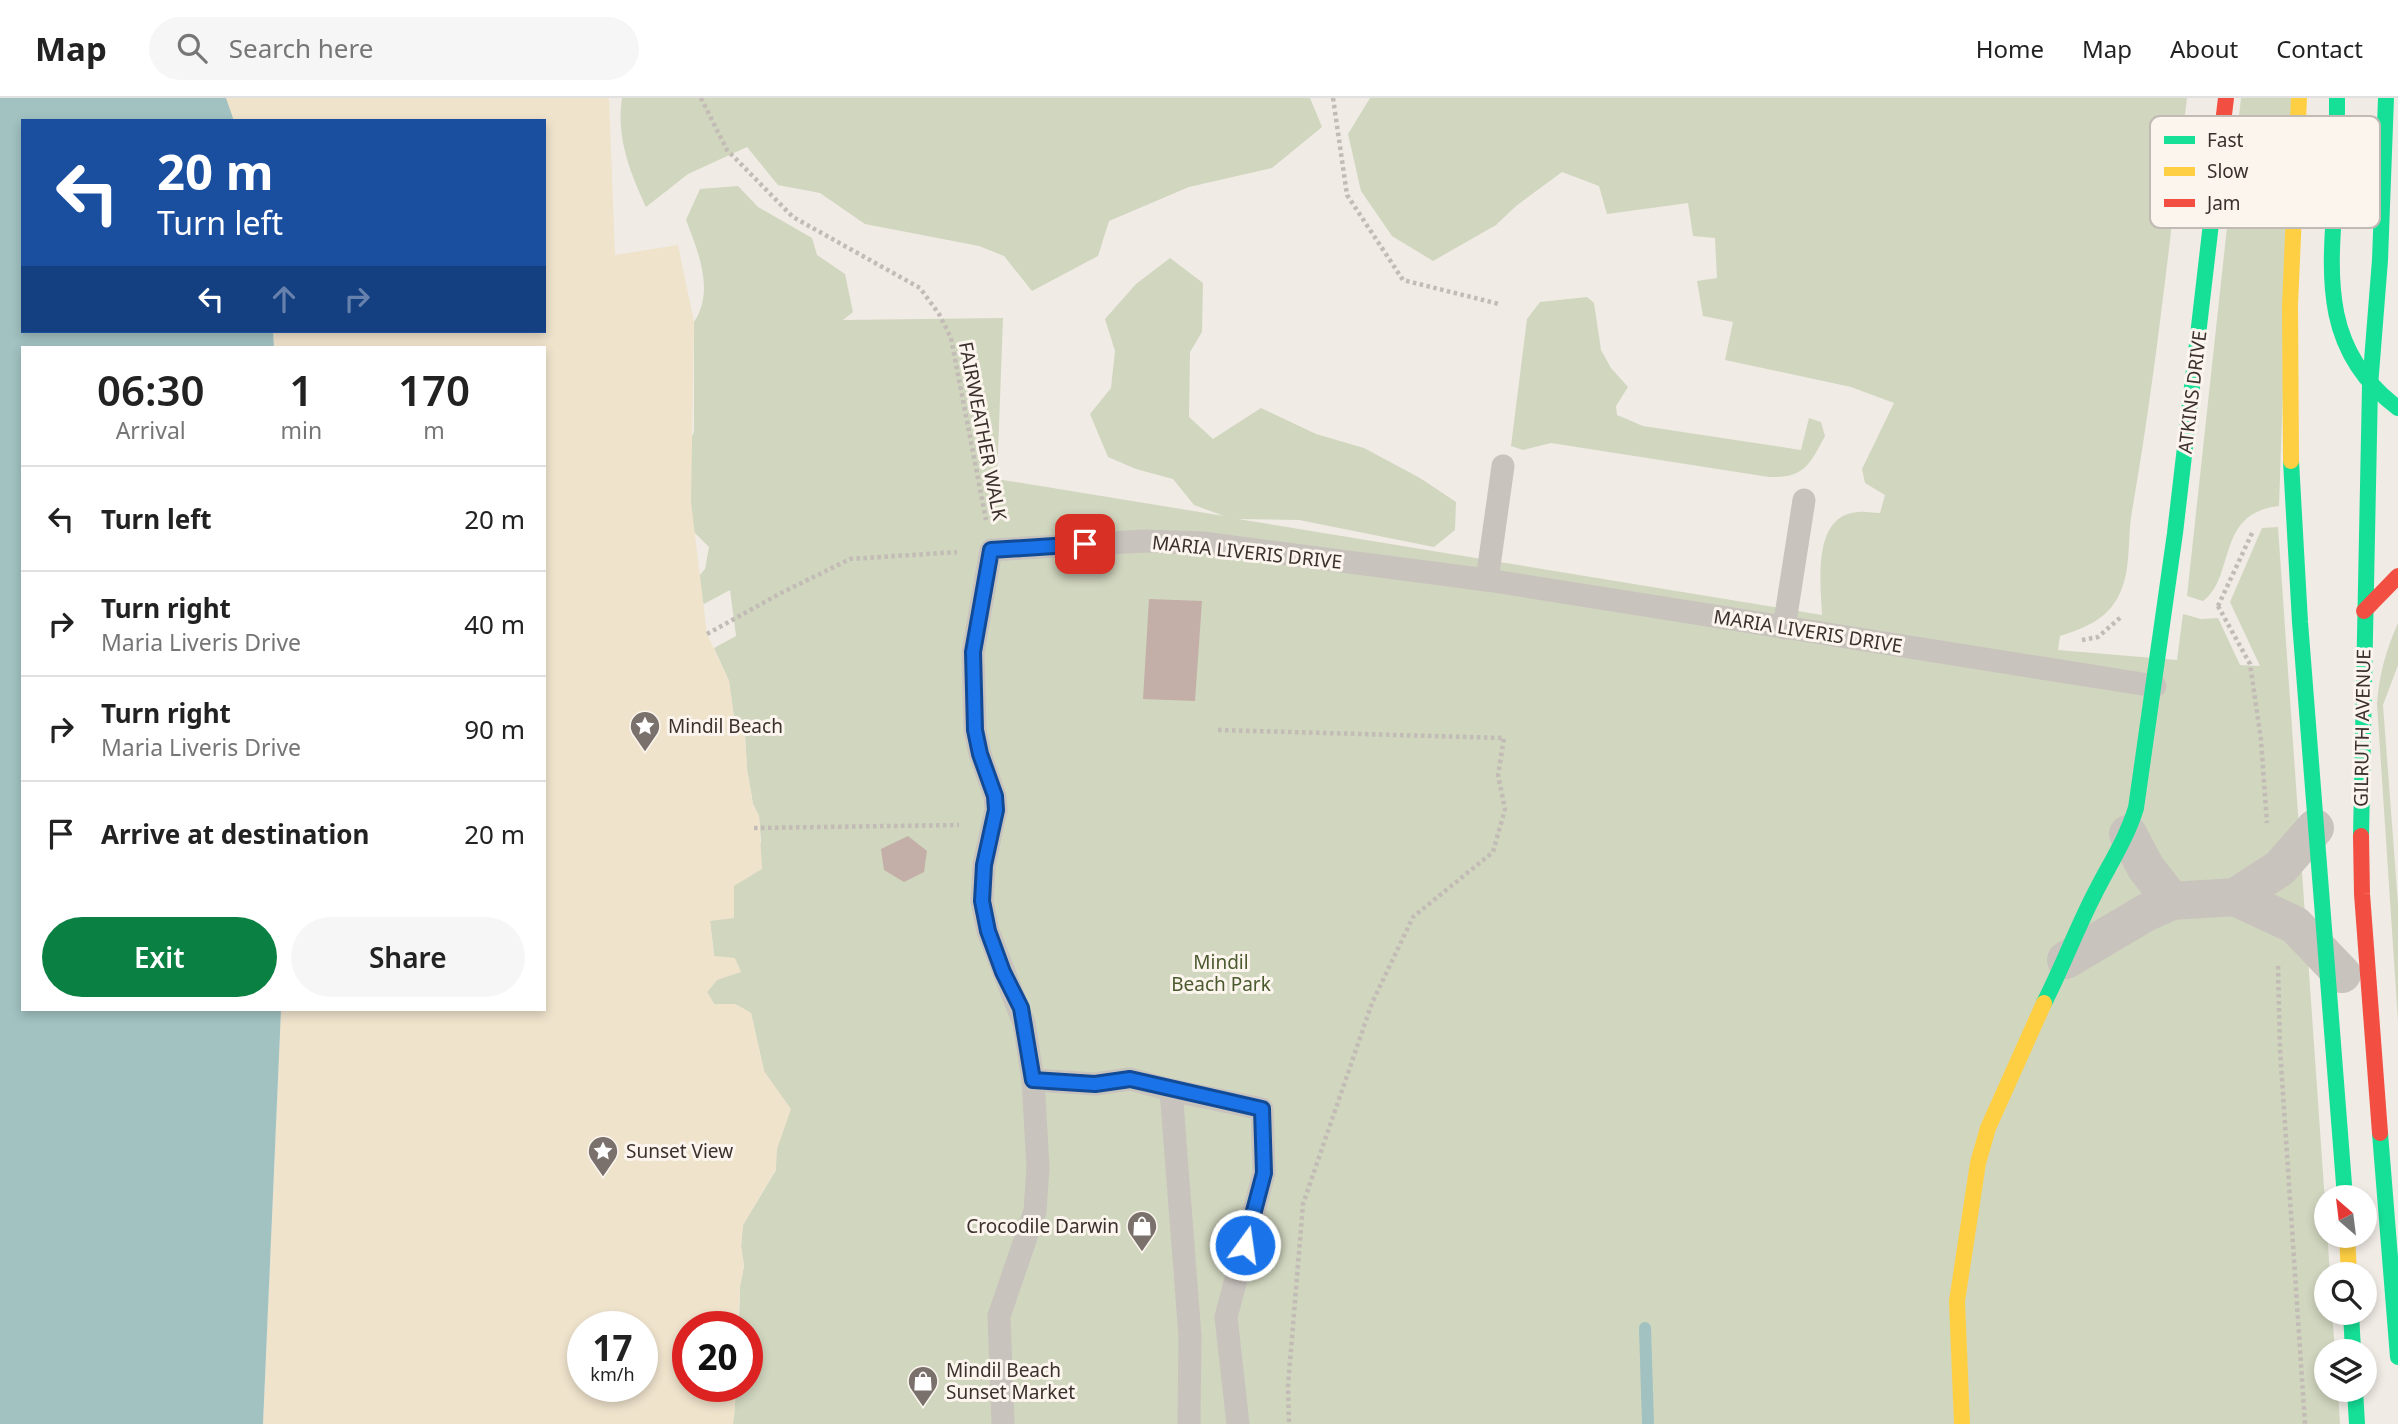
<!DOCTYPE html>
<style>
body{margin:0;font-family:"Noto Sans",sans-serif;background:#f6f6f6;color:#222;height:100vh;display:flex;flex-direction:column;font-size:26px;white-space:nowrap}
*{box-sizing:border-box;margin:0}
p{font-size:23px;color:#767676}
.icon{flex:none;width:38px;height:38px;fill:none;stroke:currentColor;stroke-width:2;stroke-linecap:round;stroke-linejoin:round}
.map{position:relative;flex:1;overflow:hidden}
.drawer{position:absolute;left:21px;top:248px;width:525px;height:665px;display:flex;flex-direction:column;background:#fff;border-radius:0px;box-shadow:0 4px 10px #0003}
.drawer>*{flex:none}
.hud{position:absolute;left:21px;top:21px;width:525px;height:214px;border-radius:0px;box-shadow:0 4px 10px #0003;background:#1a4fa0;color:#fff;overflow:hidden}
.needle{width:46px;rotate:332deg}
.controls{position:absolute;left:2314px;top:1087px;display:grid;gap:14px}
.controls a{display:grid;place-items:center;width:63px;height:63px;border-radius:50%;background:#fff;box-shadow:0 4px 10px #0003;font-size:35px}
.speed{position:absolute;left:567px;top:1213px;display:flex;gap:14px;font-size:35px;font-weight:700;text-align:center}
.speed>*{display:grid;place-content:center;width:91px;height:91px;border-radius:50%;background:#fff;box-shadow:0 4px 10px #0003;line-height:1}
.speed small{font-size:18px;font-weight:400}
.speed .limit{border:10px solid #d22;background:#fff;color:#111}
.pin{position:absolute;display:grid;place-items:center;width:60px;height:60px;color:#fff;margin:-30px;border-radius:14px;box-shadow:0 4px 10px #0006}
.me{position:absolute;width:77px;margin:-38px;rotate:14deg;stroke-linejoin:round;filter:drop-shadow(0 0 5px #0008)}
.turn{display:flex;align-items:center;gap:24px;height:147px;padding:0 21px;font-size:32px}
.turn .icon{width:91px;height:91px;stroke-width:2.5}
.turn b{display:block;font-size:49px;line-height:60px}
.lanes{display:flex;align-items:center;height:66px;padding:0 21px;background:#0003;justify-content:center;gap:35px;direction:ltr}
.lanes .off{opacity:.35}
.eta{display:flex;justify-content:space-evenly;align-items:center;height:119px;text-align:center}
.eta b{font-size:42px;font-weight:600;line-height:49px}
.action{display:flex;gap:14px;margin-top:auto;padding:14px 21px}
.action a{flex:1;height:80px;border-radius:42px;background:#0b8043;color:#fff;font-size:28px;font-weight:600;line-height:80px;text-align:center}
.action a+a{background:#f6f6f6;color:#222}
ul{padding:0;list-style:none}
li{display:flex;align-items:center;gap:21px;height:105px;padding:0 21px;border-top:2px solid #e0e0e0}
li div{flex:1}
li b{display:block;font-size:26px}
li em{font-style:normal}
header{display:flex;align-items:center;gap:42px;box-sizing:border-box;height:98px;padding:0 35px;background:#fff;border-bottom:2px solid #e0e0e0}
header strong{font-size:33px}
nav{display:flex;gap:38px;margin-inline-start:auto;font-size:24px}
.search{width:490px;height:63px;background:#f6f6f6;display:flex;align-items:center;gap:18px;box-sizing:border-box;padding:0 24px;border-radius:38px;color:#767676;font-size:26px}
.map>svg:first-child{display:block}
.green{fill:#d1d6bf}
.sand{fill:#efe3cc;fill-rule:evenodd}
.water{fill:#a1c2c1}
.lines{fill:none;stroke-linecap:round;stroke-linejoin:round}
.stream{stroke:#a1c2c1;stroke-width:12}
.building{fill:#c3afa7}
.path{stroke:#c2bbb6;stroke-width:4.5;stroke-dasharray:3.5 3.5;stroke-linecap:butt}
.lane{stroke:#c9c3be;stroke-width:23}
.street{stroke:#c9c3be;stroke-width:38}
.fast{stroke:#16e098;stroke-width:16}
.slow{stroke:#ffcf43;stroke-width:16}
.jam{stroke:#f24e42;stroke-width:16}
.route-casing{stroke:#114b97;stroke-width:18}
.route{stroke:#1a73e8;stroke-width:12}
.labels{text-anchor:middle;stroke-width:6;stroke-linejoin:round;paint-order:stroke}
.street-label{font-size:19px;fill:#3b302b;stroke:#fbf5ee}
.poi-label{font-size:19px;fill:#3b302b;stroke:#fbf5ee;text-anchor:start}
.park-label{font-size:19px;fill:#4a5a2e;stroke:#fbf5ee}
.key{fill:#fbf5ee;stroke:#c1bab4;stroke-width:2}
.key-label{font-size:19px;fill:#3b302b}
</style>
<header>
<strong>Map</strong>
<div class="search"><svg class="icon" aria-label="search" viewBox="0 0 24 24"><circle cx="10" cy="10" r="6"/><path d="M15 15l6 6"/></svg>Search here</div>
<nav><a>Home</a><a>Map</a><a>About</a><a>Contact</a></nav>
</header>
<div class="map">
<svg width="2398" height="1326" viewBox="0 0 2398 1326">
<rect width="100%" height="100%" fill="#f0ebe5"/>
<g class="green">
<path d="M 622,0 L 1310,0 L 1322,29 L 1272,70 L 1189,89 L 1109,123 L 1098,158 L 1032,193 L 1004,158 L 979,148 L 865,126 L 820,95 L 778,87 L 747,49 L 688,76 L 646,109 C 630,74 616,39 622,0 Z"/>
<path d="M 1370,0 L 2187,0 C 2170,138 2156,276 2132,413 C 2127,440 2132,472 2119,497 C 2107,522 2084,530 2060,538 L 2058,552 L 2177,562 L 2183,516 L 2201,521 L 2218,520 L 2240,567 L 2260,568 L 2230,504 L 2262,430 L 2278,429 L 2330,1176 L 2326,1176 L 2326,1214 L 2332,1215 L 2335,1253 L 2326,1253 L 2326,1292 L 2338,1292 L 2340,1326 L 732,1326 C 736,1314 733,1297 740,1288 L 747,1288 L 747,1279 L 756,1268 L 747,1253 L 747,1228 L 739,1228 L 740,1188 L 744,1168 L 741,1148 L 743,1127 L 776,1072 L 764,973 L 751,915 L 735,906 L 714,906 L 707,894 L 717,882 L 710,823 L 761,744 L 759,718 L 753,706 L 747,671 L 745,638 L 735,627 L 729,583 L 714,550 L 736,538 L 730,492 L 704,506 L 691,497 L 691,487 L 705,471 L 709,449 L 686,426 L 681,361 L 694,334 L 694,224 C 715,193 698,153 686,122 L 700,91 L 738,88 L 758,109 L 812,140 L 817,157 L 845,176 L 853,214 L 843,222 L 1003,220 L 997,381 L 1224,418 L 1194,407 L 1173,381 L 1136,371 L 1108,359 L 1090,316 L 1111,290 L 1115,253 L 1105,221 L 1136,186 L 1170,160 L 1203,185 L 1202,234 L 1190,254 L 1189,319 L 1213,341 L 1261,310 L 1316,336 L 1364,350 L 1420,380 L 1456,404 L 1455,432 L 1434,449 L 1299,422 L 1238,421 L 1822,517 C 1821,487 1811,417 1858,414 C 1865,413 1873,415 1880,415 L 1885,397 L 1865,385 L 1862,371 L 1894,305 L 1851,289 L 1725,262 L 1733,224 L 1703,218 L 1697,183 L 1717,180 L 1715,140 L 1693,138 L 1688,105 L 1607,116 L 1599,88 L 1562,74 L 1516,108 L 1496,127 L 1433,163 L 1392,138 L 1361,93 L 1348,36 Z"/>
<path d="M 2241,0 L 2293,0 L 2279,408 C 2215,415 2236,479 2203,503 L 2187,498 Z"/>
<path d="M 1587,199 L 1594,205 L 1601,252 L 1611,270 L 1628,289 L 1616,308 L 1617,317 L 1643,328 L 1801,352 L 1809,320 L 1821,324 L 1825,338 C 1809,368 1804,380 1769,379 L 1551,345 L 1523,352 L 1511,348 L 1527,221 L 1540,204 Z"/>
<path d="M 2398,525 L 2398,567 L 2383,607 L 2398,806 L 2398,923 L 2377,606 C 2379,577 2386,552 2398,525 Z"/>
</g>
<path class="sand" d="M 223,0 L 609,0 L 615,157 L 678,147 L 694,224 L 691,404 L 707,536 L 729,583 L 735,627 L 745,638 L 747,671 L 753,706 L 759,718 L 762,771 L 734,788 L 734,820 L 710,823 L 714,858 L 735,860 L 741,874 L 717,882 L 707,894 L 714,906 L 735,906 L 751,915 L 764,973 L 791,1011 L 777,1051 L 776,1071 L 743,1127 L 741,1148 L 744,1168 L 740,1188 L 738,1228 L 688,1228 L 688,1288 L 740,1288 C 733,1297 736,1315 733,1326 L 263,1326 L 281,912 L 544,912 L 544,250 L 274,250 L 273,233 L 544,233 L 544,23 L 232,23 ZM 583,1228 L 642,1228 L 642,1288 L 583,1288 Z"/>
<path class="water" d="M 0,0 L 226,0 L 234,23 L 23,23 L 23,233 L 273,233 L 274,250 L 23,250 L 23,912 L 281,912 L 263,1326 L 0,1326 Z"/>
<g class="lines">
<path class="stream" d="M 1645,1230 L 1648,1326"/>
</g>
<g class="building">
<path d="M 1149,501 L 1202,503 L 1195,603 L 1143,601 Z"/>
<path d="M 908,738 L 927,753 L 924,774 L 904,784 L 884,772 L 881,751 Z"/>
</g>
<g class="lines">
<g class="path">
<path d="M 701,0 L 727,52 L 793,119 L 920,190 L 939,216 L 951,240 L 986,422"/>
<path d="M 1333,0 L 1347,97 L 1403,182 L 1499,206"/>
<path d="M 2218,508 L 2250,566 L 2261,642 L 2267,725"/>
<path d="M 2218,508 L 2253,433"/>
<path d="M 707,536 L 781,495 L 850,461 L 957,454"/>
<path d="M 2082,542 L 2098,539 L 2121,519"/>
<path d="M 1218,632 L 1504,640 L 1498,677 L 1505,711 L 1493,754 L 1413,819 L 1372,905 L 1303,1106 L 1288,1288 L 1289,1326"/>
<path d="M 754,730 L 959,727"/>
<path d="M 2278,868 L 2280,951 L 2305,1326"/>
</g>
<g class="lane">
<path d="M 1487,482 L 1503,368"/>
<path d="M 1784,530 L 1804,402"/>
<path d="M 1033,982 L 1095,986 L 1130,981 L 1171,992 L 1190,1238 L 1189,1326"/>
<path d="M 1171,992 L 1262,1011 L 1264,1075 L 1226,1219 L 1238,1326"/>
<path d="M 1003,1326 L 999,1218 L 1035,1113 L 1038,1070 L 1033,982 L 1024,925 L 988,833 L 982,803 L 984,767 L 996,712 L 995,698 L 980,656 L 975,632 L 973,554 L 991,452 L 1145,443 L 1203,445 L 1487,482 L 2155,588"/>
</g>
<g class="street">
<path d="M 2128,736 L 2146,770 L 2172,803"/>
<path d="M 2235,799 L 2295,827 L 2342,876"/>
<path d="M 2066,862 L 2147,814 L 2172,803 L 2235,799 L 2280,770 L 2315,730"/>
</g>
<g class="fast">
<path d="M 2337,0 C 2337,29 2337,57 2336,86 C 2330,174 2319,251 2398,310"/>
<path d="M 2291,363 L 2300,524 L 2345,1099"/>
<path d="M 2361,738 L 2370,288 L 2380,162 L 2386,0"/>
<path d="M 2044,905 C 2062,870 2076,832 2094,797 C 2109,767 2126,742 2136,710 L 2175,435 L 2215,91"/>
<path d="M 2380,1035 L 2398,1259"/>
<path d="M 2351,1214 L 2353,1253"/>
<path d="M 2355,1292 L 2357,1326"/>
</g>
<g class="slow">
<path d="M 2291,363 L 2290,207 L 2299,0"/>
<path d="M 2347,1138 L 2349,1176"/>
<path d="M 1962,1326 L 1957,1203 L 1978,1065 L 1988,1030 L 2044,905"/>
</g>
<g class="jam">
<path d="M 2215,91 L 2226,0"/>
<path d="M 2364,513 L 2398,478"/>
<path d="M 2361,738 L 2362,796 L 2380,1035"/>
</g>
</g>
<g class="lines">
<g class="route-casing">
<path id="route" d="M 1085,446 L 991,452 L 973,554 L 975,632 L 980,656 L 995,698 L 996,712 L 984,767 L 982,803 L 988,833 L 1003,874 L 1021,910 L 1033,982 L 1095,986 L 1130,981 L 1262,1011 L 1264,1075 L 1245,1147"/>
</g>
<use href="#route" class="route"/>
</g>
<defs>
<g id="sight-pin" transform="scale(1.575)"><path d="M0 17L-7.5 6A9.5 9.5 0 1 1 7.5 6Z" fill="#7a716c" stroke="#fbf5ee"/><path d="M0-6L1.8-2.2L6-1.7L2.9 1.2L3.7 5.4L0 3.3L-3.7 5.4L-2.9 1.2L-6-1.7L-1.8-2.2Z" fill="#fff"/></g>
<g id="shop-pin" transform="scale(1.575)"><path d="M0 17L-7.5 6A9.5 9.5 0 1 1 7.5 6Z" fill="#7a716c" stroke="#fbf5ee"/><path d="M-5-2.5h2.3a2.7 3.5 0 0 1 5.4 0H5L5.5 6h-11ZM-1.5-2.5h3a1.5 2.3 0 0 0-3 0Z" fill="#fff"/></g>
</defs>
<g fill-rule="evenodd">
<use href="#sight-pin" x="645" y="628"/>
<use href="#sight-pin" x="603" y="1053"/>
<use href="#shop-pin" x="1142" y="1128"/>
<use href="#shop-pin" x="923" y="1283"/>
</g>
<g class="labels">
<g class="street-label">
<text transform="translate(2192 294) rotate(-83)" y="7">ATKINS DRIVE</text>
<text transform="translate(983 333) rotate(79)" y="7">FAIRWEATHER WALK</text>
<text transform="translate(1247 454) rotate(6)" y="7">MARIA LIVERIS DRIVE</text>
<text transform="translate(1808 533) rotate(9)" y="7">MARIA LIVERIS DRIVE</text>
<text transform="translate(2362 630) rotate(-89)" y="7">GILRUTH AVENUE</text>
</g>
<g class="poi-label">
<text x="668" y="635">Mindil Beach</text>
<text x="626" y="1060">Sunset View</text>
<text x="1119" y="1135" text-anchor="end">Crocodile Darwin</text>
<text x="946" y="1279">Mindil Beach<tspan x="946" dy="22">Sunset Market</tspan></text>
</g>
<g class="park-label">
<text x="1221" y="871">Mindil<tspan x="1221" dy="22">Beach Park</tspan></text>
</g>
</g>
<rect x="2150" y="18" width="230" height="112" rx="10" class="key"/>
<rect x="2164" y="38" width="31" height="8" fill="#16e098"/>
<rect x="2164" y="69" width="31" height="9" fill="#ffcf43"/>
<rect x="2164" y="101" width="31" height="8" fill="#f24e42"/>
<g class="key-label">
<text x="2207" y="49">Fast</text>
<text x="2207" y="80">Slow</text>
<text x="2207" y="112">Jam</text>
</g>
</svg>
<div class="controls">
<a><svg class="needle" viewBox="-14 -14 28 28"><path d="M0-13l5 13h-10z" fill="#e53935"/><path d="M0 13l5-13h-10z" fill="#767676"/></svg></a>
<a><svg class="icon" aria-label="search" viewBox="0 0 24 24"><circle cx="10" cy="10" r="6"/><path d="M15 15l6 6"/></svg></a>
<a><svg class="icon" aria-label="layers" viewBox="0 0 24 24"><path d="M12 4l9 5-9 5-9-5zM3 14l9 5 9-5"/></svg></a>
</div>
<div class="speed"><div>17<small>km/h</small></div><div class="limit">20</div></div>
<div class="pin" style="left:1085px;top:446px;background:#d93025"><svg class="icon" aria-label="arrive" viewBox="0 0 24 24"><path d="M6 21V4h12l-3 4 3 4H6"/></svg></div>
<svg class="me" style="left:1245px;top:1147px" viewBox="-20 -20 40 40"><circle r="17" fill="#1a73e8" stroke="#fff" stroke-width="3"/><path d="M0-11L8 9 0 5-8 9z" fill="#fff"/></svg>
<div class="hud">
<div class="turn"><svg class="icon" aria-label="left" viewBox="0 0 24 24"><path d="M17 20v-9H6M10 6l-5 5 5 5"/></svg><div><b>20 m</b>Turn left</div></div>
<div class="lanes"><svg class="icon" aria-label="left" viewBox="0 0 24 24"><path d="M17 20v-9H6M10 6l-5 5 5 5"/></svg><svg class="icon off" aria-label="ahead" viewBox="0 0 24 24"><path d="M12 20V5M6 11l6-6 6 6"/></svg><svg class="icon off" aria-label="right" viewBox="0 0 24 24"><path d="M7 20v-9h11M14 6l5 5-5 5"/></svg></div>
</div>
<section class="drawer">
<div class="eta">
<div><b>06:30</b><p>Arrival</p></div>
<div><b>1</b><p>min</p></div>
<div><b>170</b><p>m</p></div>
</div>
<ul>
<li><svg class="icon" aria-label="left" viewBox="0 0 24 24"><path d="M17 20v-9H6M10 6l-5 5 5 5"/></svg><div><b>Turn left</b></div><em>20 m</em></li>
<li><svg class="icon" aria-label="right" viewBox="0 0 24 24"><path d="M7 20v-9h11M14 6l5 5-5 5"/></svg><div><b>Turn right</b><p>Maria Liveris Drive</p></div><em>40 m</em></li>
<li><svg class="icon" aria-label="right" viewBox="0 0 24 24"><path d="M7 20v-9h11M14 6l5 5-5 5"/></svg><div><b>Turn right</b><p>Maria Liveris Drive</p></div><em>90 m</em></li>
<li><svg class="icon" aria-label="arrive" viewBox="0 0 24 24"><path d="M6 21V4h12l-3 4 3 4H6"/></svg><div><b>Arrive at destination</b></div><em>20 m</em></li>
</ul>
<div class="action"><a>Exit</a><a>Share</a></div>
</section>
</div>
